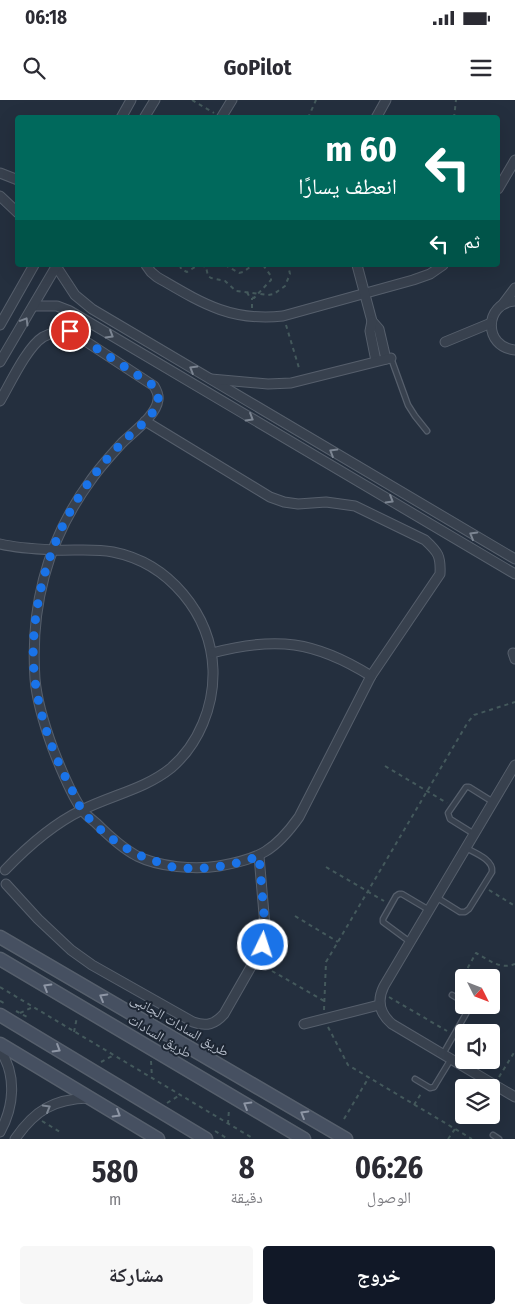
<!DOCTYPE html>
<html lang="ar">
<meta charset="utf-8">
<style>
body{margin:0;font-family:"Fira Sans Condensed","Noto Naskh Arabic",sans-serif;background:#f7f7f7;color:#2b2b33;direction:rtl;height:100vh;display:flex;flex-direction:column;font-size:19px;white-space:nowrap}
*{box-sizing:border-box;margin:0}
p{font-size:16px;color:#7c7c81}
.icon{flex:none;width:28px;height:28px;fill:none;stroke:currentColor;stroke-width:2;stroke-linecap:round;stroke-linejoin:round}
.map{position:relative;height:1039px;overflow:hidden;direction:ltr}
.sheet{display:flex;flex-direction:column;background:#fff;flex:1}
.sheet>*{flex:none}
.guide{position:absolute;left:15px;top:15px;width:485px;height:152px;border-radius:5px;box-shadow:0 5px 20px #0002;direction:rtl;background:#00695c;color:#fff;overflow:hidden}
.needle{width:32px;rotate:132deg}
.controls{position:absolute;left:455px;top:869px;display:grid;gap:10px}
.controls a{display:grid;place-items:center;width:45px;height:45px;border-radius:5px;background:#fff;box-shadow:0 5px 20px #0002;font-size:25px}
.pin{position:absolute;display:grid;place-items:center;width:42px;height:42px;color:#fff;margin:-21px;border:2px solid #fff;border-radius:50%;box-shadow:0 1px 5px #0007}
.me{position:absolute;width:55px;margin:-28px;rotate:4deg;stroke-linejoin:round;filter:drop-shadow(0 0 4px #0008)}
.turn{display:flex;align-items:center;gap:18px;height:105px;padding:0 20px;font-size:22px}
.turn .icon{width:65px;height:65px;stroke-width:2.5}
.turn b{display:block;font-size:35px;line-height:42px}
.then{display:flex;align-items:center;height:48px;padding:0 20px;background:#0003;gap:10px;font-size:19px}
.eta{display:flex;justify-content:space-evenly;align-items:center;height:85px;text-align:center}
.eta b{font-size:30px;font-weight:700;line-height:35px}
.cta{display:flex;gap:10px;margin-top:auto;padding:10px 20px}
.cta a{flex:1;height:58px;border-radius:5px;background:#111827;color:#fff;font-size:20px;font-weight:700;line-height:58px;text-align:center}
.cta a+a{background:#f7f7f7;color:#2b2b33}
.status{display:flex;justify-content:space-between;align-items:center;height:35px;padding:0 25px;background:#fff;direction:ltr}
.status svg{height:14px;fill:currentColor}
header{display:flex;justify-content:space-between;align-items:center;height:65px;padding:0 20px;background:#fff;font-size:22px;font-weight:700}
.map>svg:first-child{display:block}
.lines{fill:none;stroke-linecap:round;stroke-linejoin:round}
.lane-casing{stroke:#565f6c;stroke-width:7}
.street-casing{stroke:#565f6c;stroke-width:11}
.secondary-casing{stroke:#565f6c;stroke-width:15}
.path{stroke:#44595c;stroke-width:2;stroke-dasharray:4 4;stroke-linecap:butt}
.lane{stroke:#38414e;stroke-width:4.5}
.street{stroke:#38414e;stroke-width:9}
.secondary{stroke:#465061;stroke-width:12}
.oneway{stroke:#7c8592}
.oneway2{stroke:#8e96a5}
.route{stroke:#1a73e8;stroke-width:9;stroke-dasharray:0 16.2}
.labels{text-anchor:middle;stroke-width:4;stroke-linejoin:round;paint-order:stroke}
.street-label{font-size:14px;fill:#b4bcc9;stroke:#1d2633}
</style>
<div class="status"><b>06:18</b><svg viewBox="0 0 49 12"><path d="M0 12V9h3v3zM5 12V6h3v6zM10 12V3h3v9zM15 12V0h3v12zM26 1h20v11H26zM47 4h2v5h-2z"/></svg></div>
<header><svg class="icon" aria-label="menu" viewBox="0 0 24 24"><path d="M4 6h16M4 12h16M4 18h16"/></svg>GoPilot<svg class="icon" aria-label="search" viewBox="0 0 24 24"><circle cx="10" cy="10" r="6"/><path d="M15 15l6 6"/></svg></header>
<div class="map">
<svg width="515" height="1039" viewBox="0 0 515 1039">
<rect width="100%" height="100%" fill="#242f3e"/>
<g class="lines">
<g class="lane-casing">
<g id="lane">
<path d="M 391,258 L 408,305 L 415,316 L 427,331"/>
<path d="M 474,734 L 450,719 L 448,713 L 466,687 L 469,687 L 493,702"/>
<path d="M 436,797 L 460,812 L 465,812 L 469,809 L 492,772 C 494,760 475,753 466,748"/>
<path d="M 410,842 L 383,822 L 383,819 L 396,796 L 399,794 L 402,794 L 429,810"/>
<path d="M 452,895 L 464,902"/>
<path d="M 443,954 L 467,912 L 467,905"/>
<path d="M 415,979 L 430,988 L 434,987 L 451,959"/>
<path d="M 493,1035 L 499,1039"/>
</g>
</g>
<g class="street-casing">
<g id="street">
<path d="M 121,18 L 131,0"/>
<path d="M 144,18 L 155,0"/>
<path d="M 221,18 L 232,0"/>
<path d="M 376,18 L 386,0"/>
<path d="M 0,73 L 18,80"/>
<path d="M 498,89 L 515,60"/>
<path d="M 0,96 L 18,113"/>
<path d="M 146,165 L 151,172 L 157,177 C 200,202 230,222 283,216 L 413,180 L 430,174 L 443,165"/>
<path d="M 357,165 L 372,221 L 379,229 L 386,259"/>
<path d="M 56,166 L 75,195 L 92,209 L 515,459"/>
<path d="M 515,201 C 484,203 483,247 515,250"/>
<path d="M 503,204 L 515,188"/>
<path d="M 34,206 L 57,206 L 70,211 L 515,474"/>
<path d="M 372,221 L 370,231 L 376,261"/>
<path d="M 0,225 L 34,165"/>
<path d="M 445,242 L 491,223"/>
<path d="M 0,262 L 57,165"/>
<path d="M 211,279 L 268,284 L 291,283 L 391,258"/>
<path d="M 0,301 C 10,284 27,247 43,237 C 52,232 61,231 70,231 L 154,286 C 157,291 159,295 158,300 C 156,316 133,332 122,343 C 111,355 100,367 91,380 C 47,440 30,506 35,579 C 37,603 45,627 53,649 C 60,667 71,694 82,710 C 86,715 91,719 96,723 C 108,735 122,748 137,756 C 159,767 195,770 219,766 C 259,759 275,751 299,717 L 371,576 L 440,474 C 441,456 438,452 425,440 L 355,406 L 326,402 L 298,404 L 284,402 L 270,397 L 145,321"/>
<path d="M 0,444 C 17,448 35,449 53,450 C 72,451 93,448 113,452 C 169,463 211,514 213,570 C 214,606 199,644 171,668 C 145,689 112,695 82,710 C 53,724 27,747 5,770"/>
<path d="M 212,553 C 276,536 315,541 371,576"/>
<path d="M 513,553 L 515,559"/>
<path d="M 515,665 L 384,886 C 377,900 379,913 392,924 L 515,997"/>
<path d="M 6,784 L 38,819 L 71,850 L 92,865 L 193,922 C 207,927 215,924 224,914 L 260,851 L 264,839 L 265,826 L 259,756"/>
<path d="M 304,924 L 379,905"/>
<path d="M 0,950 C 17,975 14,1007 0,1032"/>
<path d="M 15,1039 C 35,1010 54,999 89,998"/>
</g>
</g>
<g class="secondary-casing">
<g id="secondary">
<path d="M 0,837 L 346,1039"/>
<path d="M 0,859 L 304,1039"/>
<path d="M 0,915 L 206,1039"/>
<path d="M 0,944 L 158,1039"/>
</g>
</g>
<g class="path">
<path d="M 192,0 L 214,13"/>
<path d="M 308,18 L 316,0"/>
<path d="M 454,18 L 456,0"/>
<path d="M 180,165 L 181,169 L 187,172 L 198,165"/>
<path d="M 201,165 L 206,167 L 208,176 L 211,178 L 225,181 L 236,191 L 268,195 L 274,194 L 285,186 L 290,174 L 288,165"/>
<path d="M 225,165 L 239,173 L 243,172 L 253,165"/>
<path d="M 247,192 L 249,196 L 254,198 L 271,180 L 271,176 L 263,165"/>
<path d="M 252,208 L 252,198"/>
<path d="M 286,225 L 299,268"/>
<path d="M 385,666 L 447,703"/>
<path d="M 326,767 L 384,801"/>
<path d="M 489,790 L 515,806"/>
<path d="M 295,816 L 338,842"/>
<path d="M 265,867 L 324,901"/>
<path d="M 0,887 L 254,1039"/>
<path d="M 456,889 L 476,853 C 489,860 500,870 515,864"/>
<path d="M 389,897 L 447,931"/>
<path d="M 0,901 L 6,904"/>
<path d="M 324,910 L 326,862 L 468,622 L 474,615 L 515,602"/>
<path d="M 16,911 L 27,917"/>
<path d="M 20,913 L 33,907"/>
<path d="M 328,927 L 348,965 L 472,1039"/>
<path d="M 74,932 L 77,917"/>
<path d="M 151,961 L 152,978"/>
<path d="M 101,962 L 112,956"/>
<path d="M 499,977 L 515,951"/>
<path d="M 167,1003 L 180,995"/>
<path d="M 414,1005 L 422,992"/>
<path d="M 344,1019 L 369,977"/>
<path d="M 42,1021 L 60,1032"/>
<path d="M 228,1024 L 229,1009"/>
<path d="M 215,1031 L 228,1039"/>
<path d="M 448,1039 L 455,1029"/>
</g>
<use href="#lane" class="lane"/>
<use href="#street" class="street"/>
<use href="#secondary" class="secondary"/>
</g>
<defs><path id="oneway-chevron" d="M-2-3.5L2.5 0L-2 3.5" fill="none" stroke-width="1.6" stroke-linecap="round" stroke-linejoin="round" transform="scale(1.25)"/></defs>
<g class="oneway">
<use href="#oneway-chevron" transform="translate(25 221) rotate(-59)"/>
<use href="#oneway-chevron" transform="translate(110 235) rotate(31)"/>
<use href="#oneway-chevron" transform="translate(193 269) rotate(-149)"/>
<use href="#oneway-chevron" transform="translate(250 318) rotate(31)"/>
<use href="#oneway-chevron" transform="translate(333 352) rotate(-149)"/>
<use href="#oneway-chevron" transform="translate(390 400) rotate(31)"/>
<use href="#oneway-chevron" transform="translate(473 435) rotate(-150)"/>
<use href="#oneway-chevron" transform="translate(47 1008) rotate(-30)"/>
</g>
<g class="oneway2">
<use href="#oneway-chevron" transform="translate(47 887) rotate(-149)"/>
<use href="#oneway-chevron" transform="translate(103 897) rotate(-150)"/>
<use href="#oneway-chevron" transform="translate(57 949) rotate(31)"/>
<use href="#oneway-chevron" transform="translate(247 1005) rotate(-149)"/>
<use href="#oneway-chevron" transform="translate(117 1014) rotate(31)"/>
<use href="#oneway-chevron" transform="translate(304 1014) rotate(-150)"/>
</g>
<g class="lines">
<path class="route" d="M 70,231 L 154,286 C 158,294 160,299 156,307 C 148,322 133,331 122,343 C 100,365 81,391 66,419 C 48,455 37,494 34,534 C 29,587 47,644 72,690 C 75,696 78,704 82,710 C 97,730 128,753 152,760 C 159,762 166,766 173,767 C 202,771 233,766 259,756 L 265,826 L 263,845"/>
</g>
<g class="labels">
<g class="street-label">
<text transform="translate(180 925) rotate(30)" y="5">طريق السادات الجانبى</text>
<text transform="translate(160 936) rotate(31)" y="5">طريق السادات</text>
</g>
</g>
</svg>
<div class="controls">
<a><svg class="needle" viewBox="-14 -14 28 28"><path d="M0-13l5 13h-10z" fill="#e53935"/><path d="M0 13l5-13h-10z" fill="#7c7c81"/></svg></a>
<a><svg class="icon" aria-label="sound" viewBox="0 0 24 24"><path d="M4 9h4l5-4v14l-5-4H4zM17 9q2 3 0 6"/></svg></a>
<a><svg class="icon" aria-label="layers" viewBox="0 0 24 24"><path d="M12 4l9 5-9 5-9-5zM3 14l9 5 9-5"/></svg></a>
</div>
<div class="pin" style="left:70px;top:231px;background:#d93025"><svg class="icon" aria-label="arrive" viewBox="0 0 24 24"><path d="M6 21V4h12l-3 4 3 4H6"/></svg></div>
<svg class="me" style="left:263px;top:845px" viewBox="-20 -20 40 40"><circle r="17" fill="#1a73e8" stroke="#fff" stroke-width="3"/><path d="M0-11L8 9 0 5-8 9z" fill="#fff"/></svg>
<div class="guide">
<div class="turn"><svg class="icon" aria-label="left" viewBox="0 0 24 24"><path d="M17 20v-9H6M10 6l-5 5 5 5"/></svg><div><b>60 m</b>انعطف يسارًا</div></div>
<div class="then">ثم<svg class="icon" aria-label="left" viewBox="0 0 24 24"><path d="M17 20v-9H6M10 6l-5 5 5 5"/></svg></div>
</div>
</div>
<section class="sheet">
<div class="eta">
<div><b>06:26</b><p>الوصول</p></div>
<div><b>8</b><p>دقيقة</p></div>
<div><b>580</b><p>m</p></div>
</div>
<div class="cta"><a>خروج</a><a>مشاركة</a></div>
</section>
